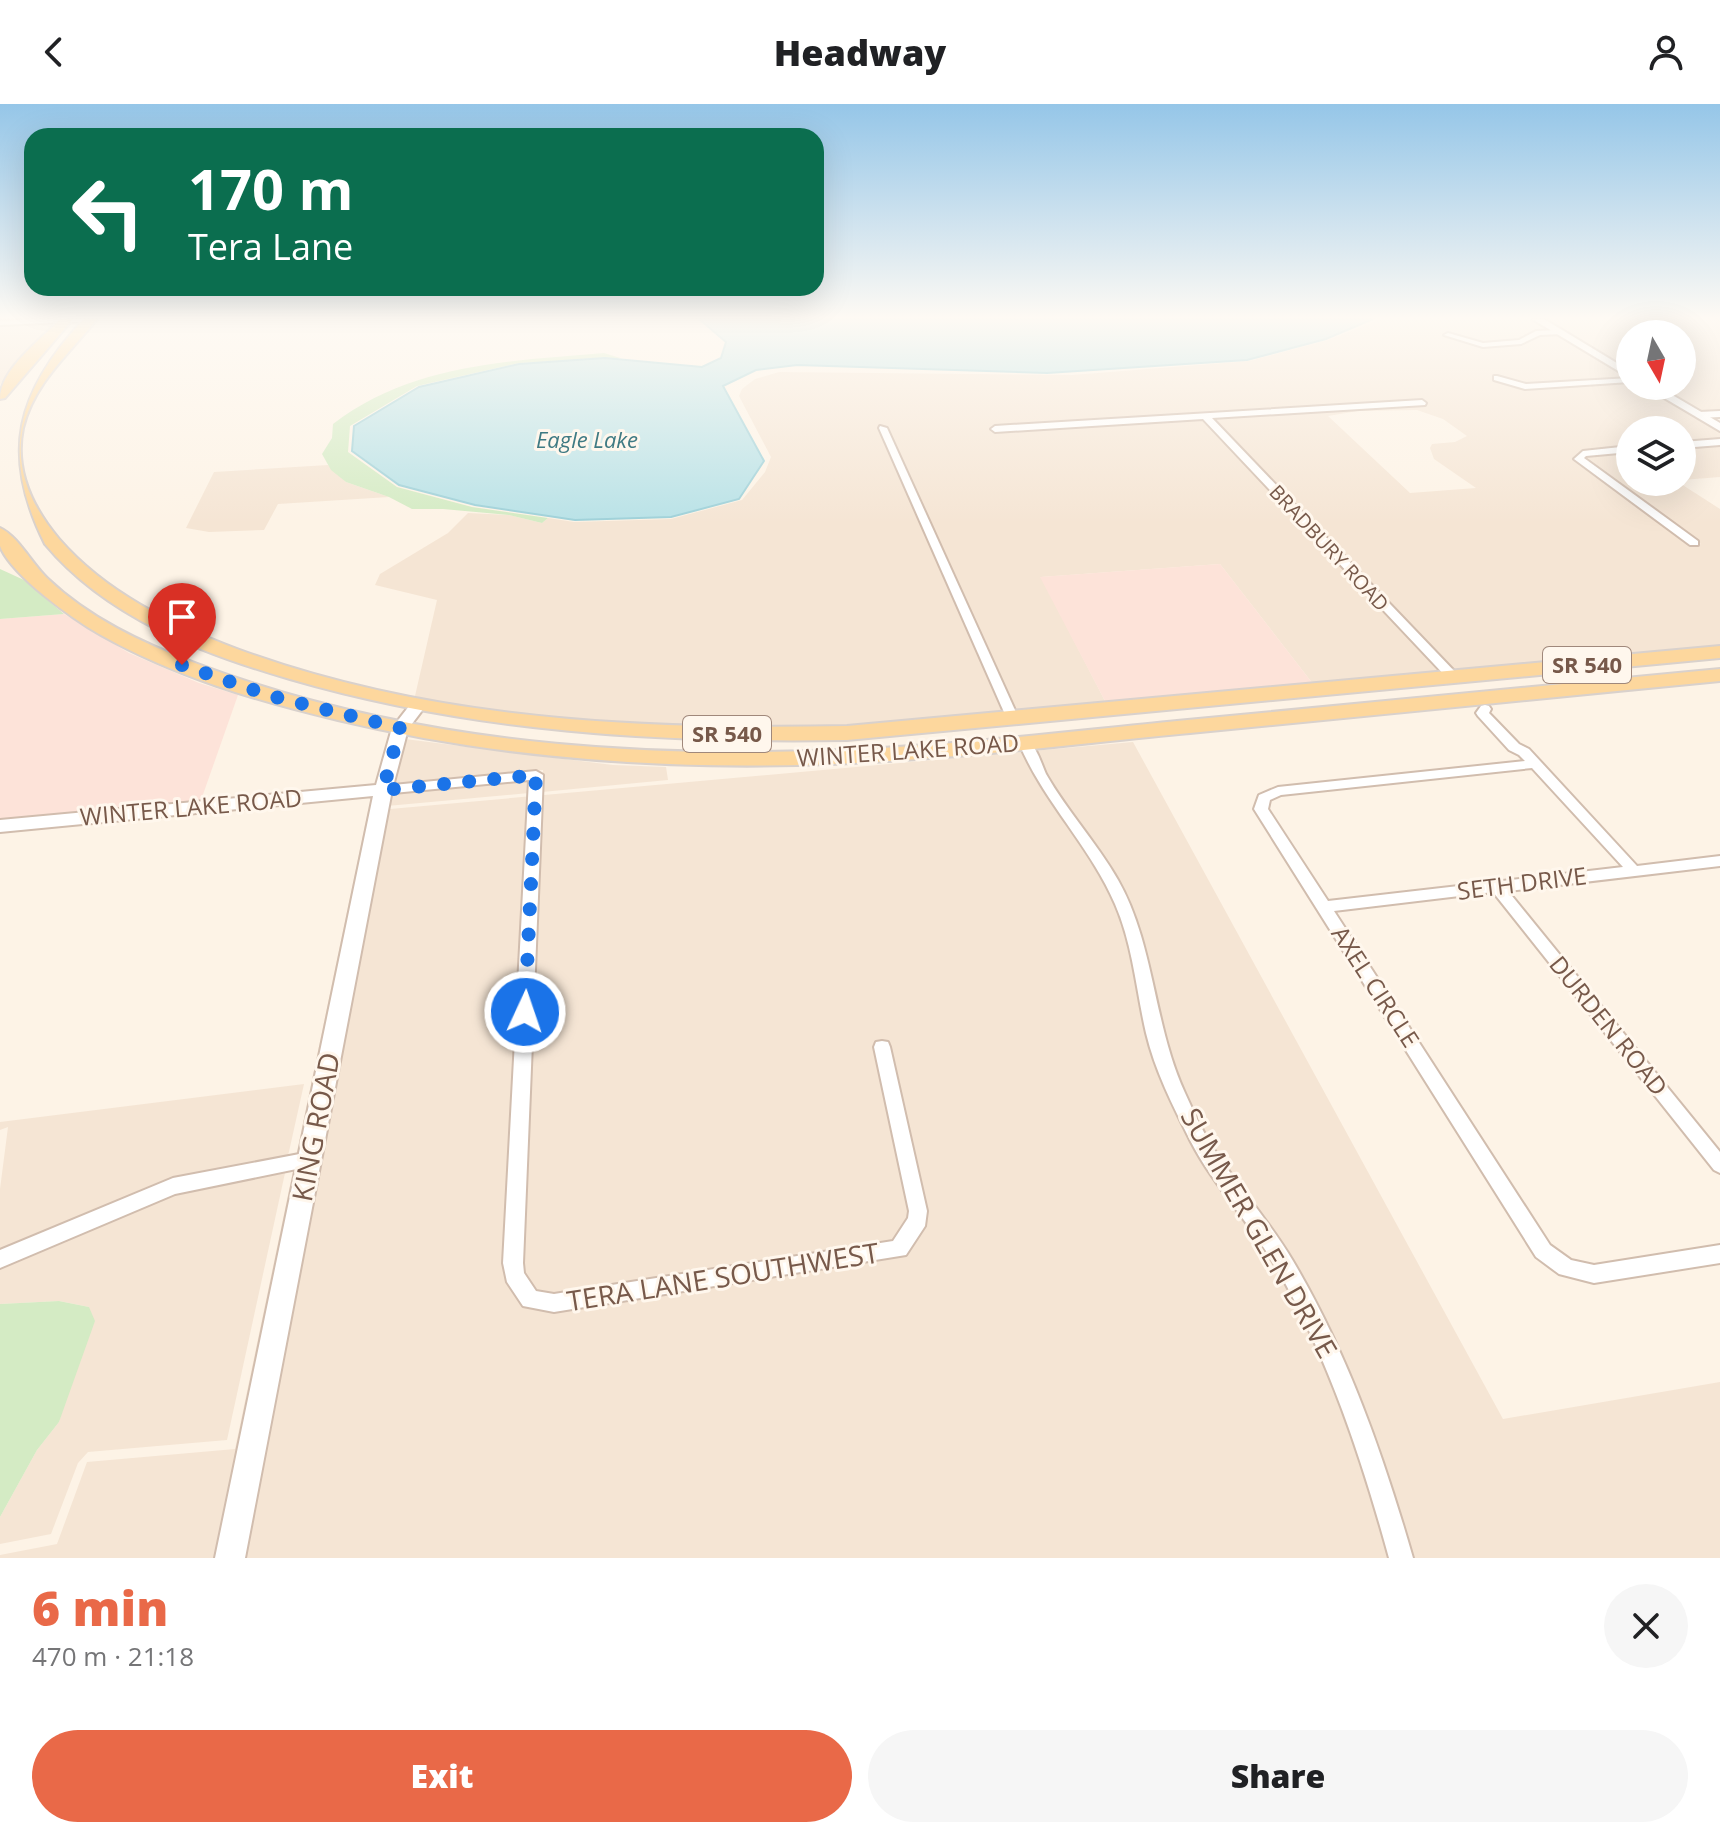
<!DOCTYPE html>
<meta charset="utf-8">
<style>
body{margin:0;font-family:"Open Sans",sans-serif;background:#f6f6f6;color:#202124;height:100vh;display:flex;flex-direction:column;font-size:30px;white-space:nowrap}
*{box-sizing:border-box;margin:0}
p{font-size:26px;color:#757577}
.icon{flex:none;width:44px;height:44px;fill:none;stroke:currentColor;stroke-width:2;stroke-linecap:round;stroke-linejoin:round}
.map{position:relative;height:1454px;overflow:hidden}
.side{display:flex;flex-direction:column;background:#fff;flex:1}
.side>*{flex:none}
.guide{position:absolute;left:24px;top:24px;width:800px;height:168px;border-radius:24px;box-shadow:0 8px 32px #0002;background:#0b6e4f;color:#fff;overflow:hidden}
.needle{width:52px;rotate:171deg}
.fabs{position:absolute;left:1616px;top:216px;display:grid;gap:16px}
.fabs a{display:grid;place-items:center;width:80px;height:80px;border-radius:50%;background:#fff;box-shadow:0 8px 32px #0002;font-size:40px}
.pin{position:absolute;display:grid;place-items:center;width:68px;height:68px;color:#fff;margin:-82px -34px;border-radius:50% 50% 50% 0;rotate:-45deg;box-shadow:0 0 8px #0007}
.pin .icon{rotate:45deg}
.me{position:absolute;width:88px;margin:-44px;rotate:3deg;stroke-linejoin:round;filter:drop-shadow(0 0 6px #0008)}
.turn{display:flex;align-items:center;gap:28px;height:168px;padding:0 32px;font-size:36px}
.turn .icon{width:104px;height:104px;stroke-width:2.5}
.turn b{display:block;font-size:56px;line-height:68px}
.round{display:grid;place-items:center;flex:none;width:84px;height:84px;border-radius:42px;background:#f6f6f6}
.headline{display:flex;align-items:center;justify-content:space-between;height:136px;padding:0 32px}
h1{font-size:48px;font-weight:800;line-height:60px;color:#e96948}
.button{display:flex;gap:16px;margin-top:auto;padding:16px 32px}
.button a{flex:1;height:92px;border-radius:48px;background:#e96948;color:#fff;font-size:32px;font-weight:800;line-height:92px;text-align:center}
.button a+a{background:#f6f6f6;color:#202124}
header{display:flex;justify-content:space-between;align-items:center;height:104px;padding:0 32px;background:#fff;font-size:36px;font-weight:800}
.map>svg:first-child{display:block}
.residential{fill:#f5e5d4;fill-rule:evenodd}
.commercial{fill:#fde3d9}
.green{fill:#d4ebc4}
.water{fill:#b9e2e7;stroke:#9fd1d9;stroke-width:2}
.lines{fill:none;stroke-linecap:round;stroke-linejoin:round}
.minor-casing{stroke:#d1bdae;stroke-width:4}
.tertiary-casing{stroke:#d1bdae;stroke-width:4}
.primary-casing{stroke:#d9d1cc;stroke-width:4}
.minor{fill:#fff;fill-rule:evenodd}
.tertiary{fill:#fff;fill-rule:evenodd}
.primary{fill:#fdd79d;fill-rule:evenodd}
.route{stroke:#1a73e8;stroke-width:14;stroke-dasharray:0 25.2}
.labels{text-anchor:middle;stroke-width:6;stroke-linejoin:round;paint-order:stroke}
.far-street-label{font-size:20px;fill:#77594a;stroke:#fff7ed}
.far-water-label{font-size:22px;font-style:italic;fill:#3f7a83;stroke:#fff7ed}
.shield{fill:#fff7ed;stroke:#a0887b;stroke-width:2}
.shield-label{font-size:22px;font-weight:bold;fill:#77594a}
.street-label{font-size:24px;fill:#77594a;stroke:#fff7ed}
.near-street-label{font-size:28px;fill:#77594a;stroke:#fff7ed}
</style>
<header><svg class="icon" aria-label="back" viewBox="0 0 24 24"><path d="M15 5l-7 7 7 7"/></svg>Headway<svg class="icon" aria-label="person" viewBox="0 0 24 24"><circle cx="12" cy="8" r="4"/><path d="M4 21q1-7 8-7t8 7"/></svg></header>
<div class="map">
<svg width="1720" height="1454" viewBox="0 0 1720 1454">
<rect width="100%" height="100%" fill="#fdf3e6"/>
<g class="residential">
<path d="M 1382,215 L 1534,215 L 1554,227 L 1522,236 L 1482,239 L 1444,231 L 1485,242 L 1528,239 L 1542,231 L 1558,230 L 1630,275 L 1529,281 L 1511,279 L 1497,272 L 1492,273 L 1508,281 L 1527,284 L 1630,278 L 1630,282 L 1645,282 L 1720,326 L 1720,336 L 1682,339 L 1682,326 L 1630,326 L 1630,343 L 1590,346 L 1579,348 L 1575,354 L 1579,361 L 1694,442 L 1701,440 L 1588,360 L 1585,354 L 1630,347 L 1630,378 L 1678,378 L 1720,405 L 1720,541 L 1453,567 L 1211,314 L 1427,301 L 1424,297 L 990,324 L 992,327 L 1203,314 L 1442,568 L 1313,580 L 1220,460 L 1041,473 L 1106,599 L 1016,608 L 886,322 L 879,323 L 1004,609 L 852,623 L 611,622 L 427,596 L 415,592 L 437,496 L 375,481 L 380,470 L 448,429 L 468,409 L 509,411 L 542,419 L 548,414 L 574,418 L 671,415 L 742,396 L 765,368 L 771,353 L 739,292 L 742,285 L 755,275 L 779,268 L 1072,271 L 1249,257 L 1328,236 ZM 1417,306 L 1443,315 L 1467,332 L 1455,338 L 1432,340 L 1430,344 L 1434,355 L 1476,384 L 1410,389 L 1328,312 L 1358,307 Z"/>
<path d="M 1541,215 L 1720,215 L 1720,308 L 1700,309 L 1653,282 L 1682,282 L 1682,230 L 1630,230 L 1630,268 Z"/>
<path d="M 59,218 L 1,279 L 0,281 L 0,221 Z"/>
<path d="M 1720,340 L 1720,373 L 1682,376 L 1682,343 Z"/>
<path d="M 328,361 L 346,378 L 389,393 L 278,400 L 264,426 L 209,428 L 186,424 L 214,368 Z"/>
<path d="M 405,635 L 613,661 L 666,663 L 668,676 L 542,688 L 543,666 L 391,681 L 393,673 L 397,672 Z"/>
<path d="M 1133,638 L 1503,1315 L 1720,1278 L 1720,1454 L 0,1454 L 0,1451 L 57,1440 L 87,1358 L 235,1345 L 368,707 Z"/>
<path d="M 530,676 L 529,689 L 387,702 L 389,690 Z"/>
<path d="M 304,980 L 288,1052 L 174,1074 L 0,1146 L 0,1085 L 8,1023 L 0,1026 L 0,1018 Z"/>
<path d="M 285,1069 L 227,1336 L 88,1348 L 78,1359 L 51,1430 L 0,1440 L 0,1413 L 37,1346 L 59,1318 L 89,1203 L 59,1197 L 0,1200 L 0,1163 L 172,1090 Z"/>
</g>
<g class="commercial">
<path d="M 1220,460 L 1313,580 L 1106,599 L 1040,473 Z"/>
<path d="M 64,510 L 129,549 L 199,579 L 238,591 L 200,699 L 0,717 L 0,515 Z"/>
</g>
<g class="green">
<path d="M 604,249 L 620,254 L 519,259 L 417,282 L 350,322 L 348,348 L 397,383 L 472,403 L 548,414 L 542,419 L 509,411 L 443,405 L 412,405 L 389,393 L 346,378 L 331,366 L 322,350 L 332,334 L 333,320 C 411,260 509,257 604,249 Z"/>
<path d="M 0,465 L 24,476 L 64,510 L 0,515 Z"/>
<path d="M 59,1197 L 89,1203 L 95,1217 L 59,1318 L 37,1346 L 0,1413 L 0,1200 Z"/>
</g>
<path class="water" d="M 699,215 L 1373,215 L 1326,235 L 1247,256 L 1047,269 L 797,261 L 756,266 L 723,282 L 764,357 L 739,395 L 671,413 L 575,416 L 475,401 L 399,381 L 352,347 L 354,322 L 419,283 L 519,260 L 605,254 L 702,263 L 721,254 L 726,238 Z"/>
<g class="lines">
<g class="minor-casing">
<g id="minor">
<path d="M 36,215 L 95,215 L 91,217 L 0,221 L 0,217 Z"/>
<path d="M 1559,226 L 1562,226 L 1562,230 L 1540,231 L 1521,240 L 1483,243 L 1444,231 L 1448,229 L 1483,239 L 1519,236 L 1536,227 Z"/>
<path d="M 1497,272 L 1526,280 L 1630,274 L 1630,278 L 1525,285 L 1494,276 L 1494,272 Z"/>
<path d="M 1422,296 L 1426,299 L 1425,301 L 1212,314 L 1458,571 L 1460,574 L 1458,577 L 1450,577 L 1203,315 L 995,328 L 991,325 L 995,322 Z"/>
<path d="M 1720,307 L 1720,313 L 1699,314 L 1695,311 L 1699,308 Z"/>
<path d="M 880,322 L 887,324 L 1019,615 L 1017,618 L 1013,619 L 1007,615 L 879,324 Z"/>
<path d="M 1720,335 L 1720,341 L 1682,344 L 1682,338 Z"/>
<path d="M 1630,342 L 1630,348 L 1586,352 L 1584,354 L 1698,437 L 1698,441 L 1690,441 L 1574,355 L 1583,347 Z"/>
<path d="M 1485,601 L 1489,602 L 1491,605 L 1489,609 L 1519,640 L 1529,645 L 1637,762 L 1720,752 L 1720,762 L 1508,787 L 1720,1048 L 1720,1069 L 1714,1066 L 1493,788 L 1334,807 L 1550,1141 L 1571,1156 L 1594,1161 L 1720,1141 L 1720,1159 L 1594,1179 L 1559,1170 L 1536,1153 L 1254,705 L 1259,691 L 1278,683 L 1525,657 L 1519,651 L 1509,646 L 1478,612 L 1476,609 L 1481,602 ZM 1532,664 L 1623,763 L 1328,797 L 1268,705 L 1270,696 L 1281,691 Z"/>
<path d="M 1025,635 C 1036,640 1041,659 1046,670 C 1067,707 1097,739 1118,776 C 1155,841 1153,920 1185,989 C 1195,1011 1205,1033 1219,1053 C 1243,1088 1271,1120 1293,1157 C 1348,1250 1383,1350 1413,1454 L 1389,1454 C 1361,1352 1328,1253 1275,1161 C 1249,1118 1213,1081 1190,1036 C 1173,1002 1155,967 1146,929 C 1136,886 1133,841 1115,800 C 1090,742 1043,697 1019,639 Z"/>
<path d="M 536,667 L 543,671 L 523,1159 L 524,1169 L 536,1187 L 554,1190 L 893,1137 L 908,1114 L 909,1107 L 874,943 L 876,938 L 882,937 L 888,938 L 890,943 L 927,1107 L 925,1122 L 906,1151 L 554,1208 L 523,1202 L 507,1178 L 503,1159 L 529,676 L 383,690 L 376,686 L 383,682 Z"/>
<path d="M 310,1048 L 316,1051 L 319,1056 L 316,1061 L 175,1090 L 0,1164 L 0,1146 L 173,1074 Z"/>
</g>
</g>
<g class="tertiary-casing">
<g id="tertiary">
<path d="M 1532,215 L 1544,215 L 1630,267 L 1630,274 Z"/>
<path d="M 1644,282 L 1657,282 L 1720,319 L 1720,327 Z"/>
<path d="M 419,595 L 427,600 L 408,625 L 392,686 L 245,1454 L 215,1454 L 373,692 L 0,728 L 0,716 L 376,681 L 392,624 L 413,597 Z"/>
</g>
</g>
<g class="primary-casing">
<g id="primary">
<path d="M 60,215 L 73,215 L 5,294 L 0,295 C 0,265 40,237 60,215 Z"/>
<path d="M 84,215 L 97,215 C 69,250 34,279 23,324 C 14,367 33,404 59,435 C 106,489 171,520 237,545 C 432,617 642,626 847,622 L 1720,542 L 1720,554 L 847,636 C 658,639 472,628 290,575 C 200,549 106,513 45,440 C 0,350 16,288 84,215 Z"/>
<path d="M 0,424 C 18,432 32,460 48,475 C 89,514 142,539 195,559 C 426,647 683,659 927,641 C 1010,635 1094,625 1177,617 C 1358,600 1539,582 1720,565 L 1720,577 C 1543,594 1367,612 1190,629 C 1103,637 1017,648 930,654 C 733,670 530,662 338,616 C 257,597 174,572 101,531 C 74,516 11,471 0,442 C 0,440 0,425 0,424 Z"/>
</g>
</g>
<use href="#minor" class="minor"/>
<use href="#tertiary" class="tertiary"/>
<use href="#primary" class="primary"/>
</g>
<linearGradient id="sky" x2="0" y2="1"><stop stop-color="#95c6e8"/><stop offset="0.51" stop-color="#fefaf4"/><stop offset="1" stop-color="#fefaf4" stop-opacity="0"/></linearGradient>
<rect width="1720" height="419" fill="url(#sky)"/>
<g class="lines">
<path class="route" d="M 182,561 L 271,592 L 400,624 L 383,686 L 536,671 L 525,908"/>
</g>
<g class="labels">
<g class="far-street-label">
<text transform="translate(1329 444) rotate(47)" y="7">BRADBURY ROAD</text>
</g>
<g class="far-water-label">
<text x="587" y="344">Eagle Lake</text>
</g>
<g class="shield">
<rect x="1543" y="543" width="88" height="36" rx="6"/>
<rect x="683" y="612" width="88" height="36" rx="6"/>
</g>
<g class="shield-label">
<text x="1587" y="569">SR 540</text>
<text x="727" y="638">SR 540</text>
</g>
<g class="street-label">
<text transform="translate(908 647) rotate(-4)" y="8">WINTER LAKE ROAD</text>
<text transform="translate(191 704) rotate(-5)" y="8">WINTER LAKE ROAD</text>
<text transform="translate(1522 780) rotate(-7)" y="8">SETH DRIVE</text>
<text transform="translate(1375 883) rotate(57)" y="8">AXEL CIRCLE</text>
<text transform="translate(1608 922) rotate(51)" y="8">DURDEN ROAD</text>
</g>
<g class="near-street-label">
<text transform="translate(316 1023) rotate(-79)" y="10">KING ROAD</text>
<text transform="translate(1259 1129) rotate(60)" y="10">SUMMER GLEN DRIVE</text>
<text transform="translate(723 1173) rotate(-9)" y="10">TERA LANE SOUTHWEST</text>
</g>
</g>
</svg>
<div class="fabs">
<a><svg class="needle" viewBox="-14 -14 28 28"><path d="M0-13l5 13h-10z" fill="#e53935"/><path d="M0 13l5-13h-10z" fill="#757577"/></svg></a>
<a><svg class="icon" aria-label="layers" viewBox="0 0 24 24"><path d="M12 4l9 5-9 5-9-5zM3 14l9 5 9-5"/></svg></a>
</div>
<div class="pin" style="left:182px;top:561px;background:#d93025"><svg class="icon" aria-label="arrive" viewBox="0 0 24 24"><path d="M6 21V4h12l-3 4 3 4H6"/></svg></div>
<svg class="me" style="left:525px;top:908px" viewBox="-20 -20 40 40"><circle r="17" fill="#1a73e8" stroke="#fff" stroke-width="3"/><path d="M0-11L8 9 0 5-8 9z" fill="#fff"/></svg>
<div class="guide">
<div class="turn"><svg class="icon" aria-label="left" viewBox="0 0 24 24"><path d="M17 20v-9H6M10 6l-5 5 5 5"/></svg><div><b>170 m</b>Tera Lane</div></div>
</div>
</div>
<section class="side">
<div class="headline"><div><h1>6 min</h1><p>470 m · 21:18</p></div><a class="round"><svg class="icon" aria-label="close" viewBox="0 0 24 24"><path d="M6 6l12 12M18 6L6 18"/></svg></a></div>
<div class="button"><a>Exit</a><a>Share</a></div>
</section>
